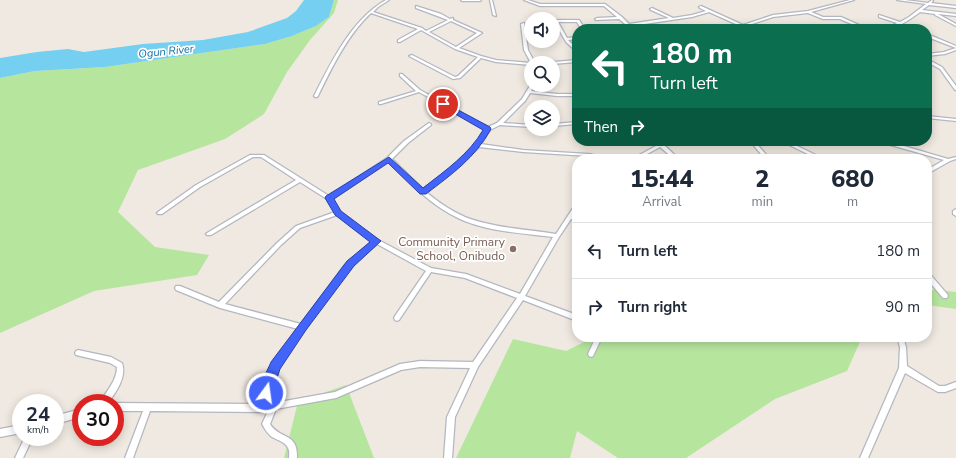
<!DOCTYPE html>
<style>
body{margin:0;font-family:"Nunito Sans",sans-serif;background:#f2f2f3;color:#1f2937;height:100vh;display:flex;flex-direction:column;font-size:15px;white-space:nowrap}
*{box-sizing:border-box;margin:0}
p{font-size:13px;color:#747a83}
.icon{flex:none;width:22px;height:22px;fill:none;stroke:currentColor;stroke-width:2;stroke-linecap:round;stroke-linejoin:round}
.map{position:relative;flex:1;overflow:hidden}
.panel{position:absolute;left:572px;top:154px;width:360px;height:188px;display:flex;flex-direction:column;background:#fff;border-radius:16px;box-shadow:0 2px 10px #0003}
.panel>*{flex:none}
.top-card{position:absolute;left:572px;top:24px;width:360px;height:122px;border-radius:16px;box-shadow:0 2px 10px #0003;background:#0b6e4f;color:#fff;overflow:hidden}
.tools{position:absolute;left:524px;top:12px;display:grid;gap:8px}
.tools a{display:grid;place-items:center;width:36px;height:36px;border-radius:50%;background:#fff;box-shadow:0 2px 10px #0003;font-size:20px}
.speed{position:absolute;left:12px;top:394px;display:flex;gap:8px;font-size:20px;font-weight:700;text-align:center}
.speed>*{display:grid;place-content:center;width:52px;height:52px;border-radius:50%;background:#fff;box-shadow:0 2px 10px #0003;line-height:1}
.speed small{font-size:10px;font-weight:400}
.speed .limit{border:6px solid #d22;background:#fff;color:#111}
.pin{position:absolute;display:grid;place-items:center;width:34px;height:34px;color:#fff;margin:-17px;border:2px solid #fff;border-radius:50%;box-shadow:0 1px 4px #0007}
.me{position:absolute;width:44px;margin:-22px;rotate:14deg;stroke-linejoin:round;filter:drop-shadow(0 0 3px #0008)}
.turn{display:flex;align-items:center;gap:14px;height:84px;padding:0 12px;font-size:18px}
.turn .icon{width:52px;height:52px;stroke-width:2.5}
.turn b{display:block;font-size:28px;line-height:34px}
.then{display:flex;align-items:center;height:38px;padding:0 12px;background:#0003;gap:8px;font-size:15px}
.eta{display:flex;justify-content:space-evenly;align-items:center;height:68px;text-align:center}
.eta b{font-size:24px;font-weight:800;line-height:28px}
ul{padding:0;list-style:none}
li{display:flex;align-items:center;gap:12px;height:56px;padding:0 12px;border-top:1px solid #e0e1e3}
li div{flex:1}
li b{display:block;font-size:15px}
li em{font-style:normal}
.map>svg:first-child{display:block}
.green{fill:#b6e59e}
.water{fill:#75cff0}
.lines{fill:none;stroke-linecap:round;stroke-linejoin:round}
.street-casing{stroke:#b4b7c1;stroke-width:2.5}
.street{fill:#fff;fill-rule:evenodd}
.route{fill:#4264fb;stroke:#2b41a3}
.education-dot{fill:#8d6e63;stroke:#fff;stroke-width:1.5}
.labels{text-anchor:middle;stroke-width:3.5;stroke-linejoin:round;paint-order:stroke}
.far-water-label{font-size:11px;font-style:italic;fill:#0d6fa3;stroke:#fff}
.education-label{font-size:12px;fill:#785e54;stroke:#fff;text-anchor:end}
</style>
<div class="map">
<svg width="956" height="458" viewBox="0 0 956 458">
<rect width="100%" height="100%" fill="#efe9e1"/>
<g class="green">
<path d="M 334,0 L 338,0 L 334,13 L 310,40 L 287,72 L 264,114 L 225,139 L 138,170 L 118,212 L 155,247 L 209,255 L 197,275 L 94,291 L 0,333 L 0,78 L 35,71 L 105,67 L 265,44 L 292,36 L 316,26 L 329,17 Z"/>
<path d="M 927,289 L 956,292 L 956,309 L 927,305 Z"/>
<path d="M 594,337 L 862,337 L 847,371 L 775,399 L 686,458 L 618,458 L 577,431 L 570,458 L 456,458 L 513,339 L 566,351 Z"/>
<path d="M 346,385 L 374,458 L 284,458 L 298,402 Z"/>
</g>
<path class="water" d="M 304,0 L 334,0 L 329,17 L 316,26 L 292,36 L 265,44 L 105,67 L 35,71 L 0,78 L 0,58 L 37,52 L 68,49 L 84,52 L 143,44 L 203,40 L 248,32 L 287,18 L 296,11 Z"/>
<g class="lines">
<g class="street-casing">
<g id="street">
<path d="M 386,0 L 389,0 L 378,7 L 373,12 L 422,28 L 426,31 L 448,20 L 416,8 L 416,6 L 441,14 L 450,19 L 453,18 L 453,20 L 482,33 L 459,48 L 481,56 L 496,60 L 531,63 L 524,50 L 521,24 L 524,23 L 528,50 L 535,63 L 531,63 L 531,65 L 496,62 L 481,58 L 460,78 L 453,79 L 409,56 L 412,55 L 455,77 L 458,76 L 478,57 L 455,49 L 421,30 L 400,42 L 398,42 L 398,40 L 418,29 L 371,13 C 348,34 331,69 318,96 L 317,97 L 315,97 L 314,96 C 331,62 352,19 386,0 ZM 451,21 L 477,33 L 456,47 L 429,32 Z"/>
<path d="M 461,0 L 481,0 L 480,1 L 462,1 Z"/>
<path d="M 490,0 L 492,0 L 496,16 L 493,15 Z"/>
<path d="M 524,0 L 528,0 L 540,4 L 605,4 L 622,17 L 629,24 L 669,18 L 651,10 L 650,9 L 652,8 L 673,18 L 692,15 L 706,11 L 700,8 L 699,7 L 701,6 L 743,25 L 773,15 L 808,11 L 850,0 L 854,0 L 811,12 L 823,17 L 841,17 L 868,29 L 863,29 L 840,19 L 823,19 L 808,13 L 773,17 L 746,26 L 752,29 L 747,29 L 709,12 L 692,17 L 631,26 L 635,29 L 631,29 L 619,19 L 596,20 L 595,19 L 597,18 L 617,17 L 604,6 L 540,6 Z"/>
<path d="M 897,0 L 905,0 L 928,3 L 932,0 L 933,1 L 931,3 L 956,6 L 956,8 L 929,5 L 922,10 L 956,14 L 956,16 L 938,14 L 956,24 L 956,26 L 935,15 L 935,14 L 920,12 C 912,18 897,29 886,29 L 897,23 L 879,17 L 879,15 L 900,22 L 909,17 L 926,4 Z"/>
<path d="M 555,20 L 579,20 L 585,29 L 581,29 L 577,22 L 558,22 L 567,38 L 577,37 L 577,39 L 568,40 L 577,49 L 577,52 L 566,42 L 554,21 Z"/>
<path d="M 930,36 L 932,36 L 956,46 L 956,50 L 945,54 L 927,56 L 927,54 L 944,52 L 956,48 L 930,38 Z"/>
<path d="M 927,59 L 942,67 L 956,86 L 956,90 L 955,90 L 940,69 L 927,62 Z"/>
<path d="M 577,60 L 577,62 L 553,64 L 553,63 L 551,63 L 553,62 Z"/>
<path d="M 400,74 L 402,74 L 420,90 L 488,127 L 497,123 L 522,99 L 531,84 L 531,85 L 534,85 L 531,91 L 557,94 L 577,94 L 577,96 L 557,96 L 530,93 L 525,101 L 503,123 L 531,125 L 531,127 L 500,125 L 490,130 L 481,144 L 523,150 L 589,154 L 606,158 L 606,159 L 599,159 L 589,156 L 523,152 L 479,147 L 456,169 L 426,192 C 438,202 451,211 465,217 C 493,228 526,229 556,234 L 575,205 L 577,204 L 577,210 L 573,216 L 577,217 L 577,221 L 571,219 L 559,237 L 525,296 L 577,315 L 577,321 L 523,300 L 478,367 L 455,417 L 452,458 L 444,458 L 447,417 L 470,368 L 420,367 L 401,370 L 336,398 L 276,409 L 270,424 C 280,440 298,432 297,458 L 289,458 C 289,455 290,451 288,448 C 286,442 277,440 272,437 C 267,433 265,429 262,424 L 268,411 L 263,412 L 150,411 L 133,458 L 125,458 L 143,411 L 115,411 L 115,403 L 260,404 L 266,377 L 277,358 L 298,329 L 220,308 L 176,290 L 175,288 L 176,286 L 180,286 L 219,302 L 277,243 L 296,226 L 335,212 L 327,199 L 300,182 L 211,235 L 207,235 L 206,234 L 207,233 L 296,180 L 261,157 L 253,157 L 200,187 L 162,214 L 158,214 L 157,213 L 158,212 L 196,185 L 250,155 L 264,155 L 329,196 L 387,158 L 404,141 L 429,123 L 431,124 L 431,125 L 408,143 L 392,159 L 423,189 L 452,167 L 476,144 L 486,129 L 419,92 L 381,104 L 379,104 L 379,102 L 416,91 L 400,76 ZM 389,161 C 410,184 432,206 460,219 C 489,232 523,233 553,237 L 520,294 L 466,274 L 431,268 L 371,236 L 340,212 L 332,198 ZM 337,215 L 367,238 L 372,241 L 344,266 L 301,324 L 225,304 L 281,245 L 300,228 ZM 377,244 L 426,271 L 395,316 L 394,318 L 395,320 L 397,321 L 399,320 L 431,272 L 465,278 L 517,298 L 473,362 L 420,361 L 400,364 L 335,392 L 268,404 L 272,379 L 281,362 L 348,270 Z"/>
<path d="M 927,116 L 956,119 L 956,121 L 927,118 Z"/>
<path d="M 577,122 L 577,124 L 553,126 L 553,124 Z"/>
<path d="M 665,141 L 670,141 L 664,145 L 679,159 L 674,159 L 660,147 L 638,159 L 632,159 Z"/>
<path d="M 750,141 L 754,141 L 770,159 L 765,159 Z"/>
<path d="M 781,141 L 787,141 L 824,159 L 818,159 Z"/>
<path d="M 880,141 L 887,141 L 948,159 L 956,157 L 956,159 L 950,161 L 927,174 L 927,170 L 944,160 L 880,142 Z"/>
<path d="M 720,157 L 722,157 L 722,159 L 711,159 L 711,158 Z"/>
<path d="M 956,209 L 956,216 L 953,214 L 953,211 Z"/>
<path d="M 927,273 L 929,273 L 947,294 L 948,296 L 947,298 L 943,298 L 927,279 Z"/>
<path d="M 596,337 L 602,337 L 593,356 L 591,357 L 589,356 L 588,354 Z"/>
<path d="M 897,337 L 903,337 L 906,347 L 907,366 L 939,386 L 945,386 L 956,382 L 956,388 L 945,392 L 938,392 L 905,373 L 868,458 L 860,458 L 899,368 L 900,347 Z"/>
<path d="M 78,350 L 111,357 L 122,363 C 127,377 116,392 108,403 L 100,403 C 106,391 117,381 117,367 L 110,363 L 76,355 L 75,353 L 76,351 Z"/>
<path d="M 81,409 L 81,417 L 55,424 L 55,416 Z"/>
<path d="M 21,425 L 21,433 L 0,437 L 0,429 Z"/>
<path d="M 25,437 L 33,437 L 23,458 L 15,458 Z"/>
</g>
</g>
<use href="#street" class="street"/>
</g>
<path class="route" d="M 441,103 L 445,103 L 490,127 L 491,129 C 475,158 452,174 426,194 L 420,194 L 388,163 L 334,199 L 341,211 L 381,241 L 354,266 L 306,330 L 280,369 L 271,397 L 266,399 L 262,397 C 257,387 267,372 271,362 L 347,261 L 370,242 L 335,215 L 325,198 L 326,196 L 389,157 L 423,188 C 446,170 469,154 483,130 L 441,106 Z"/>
<circle class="education-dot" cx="513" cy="249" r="4"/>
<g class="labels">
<g class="far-water-label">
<text transform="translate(166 51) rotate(-6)" y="4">Ogun River</text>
</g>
<g class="education-label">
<text x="505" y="246">Community Primary<tspan x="505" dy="14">School, Onibudo</tspan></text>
</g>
</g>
</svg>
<div class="tools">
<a><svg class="icon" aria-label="sound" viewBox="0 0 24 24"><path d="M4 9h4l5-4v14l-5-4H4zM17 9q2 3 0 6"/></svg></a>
<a><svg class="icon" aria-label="search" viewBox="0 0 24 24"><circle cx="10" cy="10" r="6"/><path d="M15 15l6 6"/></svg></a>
<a><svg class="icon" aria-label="layers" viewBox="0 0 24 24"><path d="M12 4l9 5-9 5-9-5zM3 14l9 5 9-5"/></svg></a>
</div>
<div class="speed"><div>24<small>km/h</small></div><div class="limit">30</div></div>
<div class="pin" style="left:443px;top:104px;background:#d93025"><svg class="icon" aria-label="arrive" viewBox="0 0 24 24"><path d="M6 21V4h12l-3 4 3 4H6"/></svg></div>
<svg class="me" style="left:266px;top:393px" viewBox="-20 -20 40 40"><circle r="17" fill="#4264fb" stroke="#fff" stroke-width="3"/><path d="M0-11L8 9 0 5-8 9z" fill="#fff"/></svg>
<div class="top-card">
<div class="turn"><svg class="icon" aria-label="left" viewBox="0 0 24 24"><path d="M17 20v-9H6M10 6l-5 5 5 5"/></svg><div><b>180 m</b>Turn left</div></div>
<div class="then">Then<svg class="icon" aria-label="right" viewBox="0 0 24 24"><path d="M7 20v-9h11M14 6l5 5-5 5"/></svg></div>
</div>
<section class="panel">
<div class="eta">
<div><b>15:44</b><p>Arrival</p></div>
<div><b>2</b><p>min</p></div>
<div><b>680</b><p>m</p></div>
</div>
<ul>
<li><svg class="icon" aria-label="left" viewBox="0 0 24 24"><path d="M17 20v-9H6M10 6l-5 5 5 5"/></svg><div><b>Turn left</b></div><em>180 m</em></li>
<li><svg class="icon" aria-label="right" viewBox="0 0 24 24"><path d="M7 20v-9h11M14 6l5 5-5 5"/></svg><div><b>Turn right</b></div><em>90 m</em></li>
</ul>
</section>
</div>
